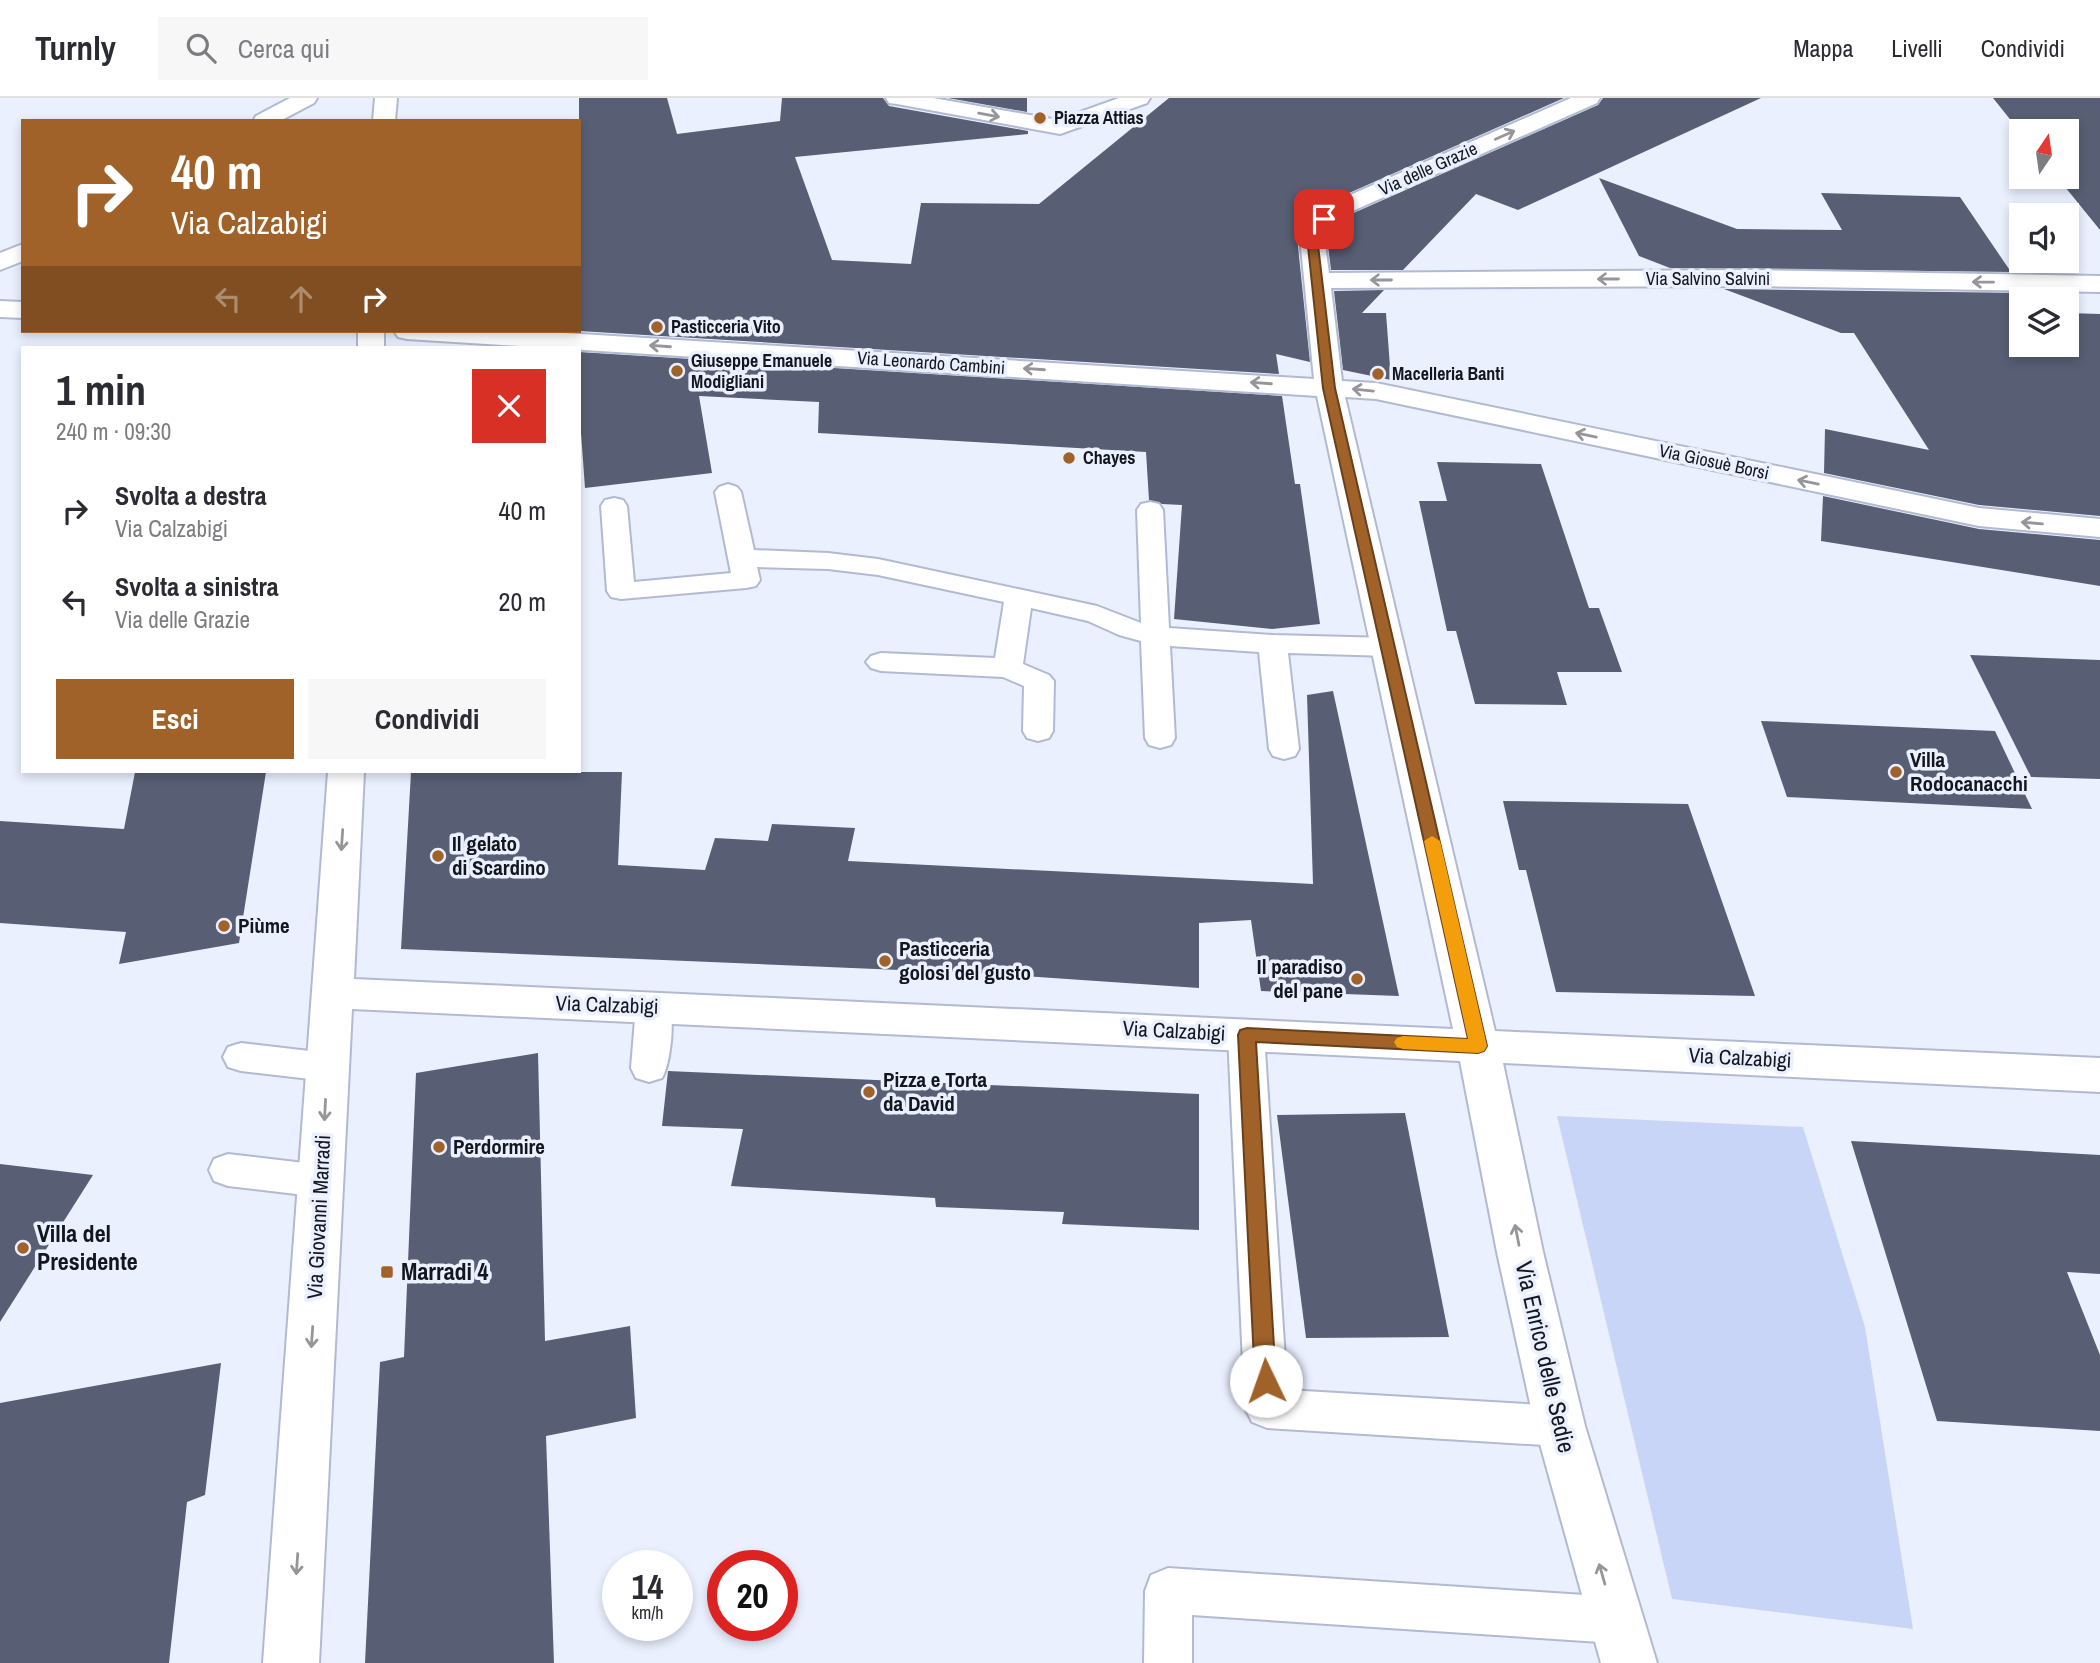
<!DOCTYPE html>
<html lang="it">
<meta charset="utf-8">
<style>
body{margin:0;font-family:"Archivo Narrow",sans-serif;background:#f7f7f7;color:#2b2b33;height:100vh;display:flex;flex-direction:column;font-size:26px;white-space:nowrap}
*{box-sizing:border-box;margin:0}
p{font-size:23px;color:#7c7c81}
.icon{flex:none;width:38px;height:38px;fill:none;stroke:currentColor;stroke-width:2;stroke-linecap:round;stroke-linejoin:round}
.map{position:relative;flex:1;overflow:hidden}
.side{position:absolute;left:21px;top:248px;width:560px;height:427px;display:flex;flex-direction:column;background:#fff;border-radius:0px;box-shadow:0 4px 10px #0003}
.side>*{flex:none}
.banner{position:absolute;left:21px;top:21px;width:560px;height:214px;border-radius:0px;box-shadow:0 4px 10px #0003;background:#a06229;color:#fff;overflow:hidden}
.needle{width:46px;rotate:13deg}
.controls{position:absolute;left:2009px;top:21px;display:grid;gap:14px}
.controls a{display:grid;place-items:center;width:70px;height:70px;border-radius:0px;background:#fff;box-shadow:0 4px 10px #0003;font-size:35px}
.speed{position:absolute;left:602px;top:1452px;display:flex;gap:14px;font-size:35px;font-weight:700;text-align:center}
.speed>*{display:grid;place-content:center;width:91px;height:91px;border-radius:50%;background:#fff;box-shadow:0 4px 10px #0003;line-height:1}
.speed small{font-size:18px;font-weight:400}
.speed .limit{border:10px solid #d22;background:#fff;color:#111}
.pin{position:absolute;display:grid;place-items:center;width:60px;height:60px;color:#fff;margin:-30px;border-radius:14px;box-shadow:0 4px 10px #0006}
.me{position:absolute;width:77px;margin:-38px;rotate:357deg;stroke-linejoin:round;filter:drop-shadow(0 0 5px #0008)}
.turn{display:flex;align-items:center;gap:24px;height:147px;padding:0 35px;font-size:32px}
.turn .icon{width:91px;height:91px;stroke-width:2.5}
.turn b{display:block;font-size:49px;line-height:60px}
.lanes{display:flex;align-items:center;height:66px;padding:0 35px;background:#0003;justify-content:center;gap:35px;direction:ltr}
.lanes .off{opacity:.35}
.round{display:grid;place-items:center;flex:none;width:74px;height:74px;border-radius:0px;background:#f7f7f7}
.head{display:flex;align-items:center;justify-content:space-between;height:119px;padding:0 35px}
h1{font-size:42px;font-weight:800;line-height:52px}
.cta{display:flex;gap:14px;margin-top:auto;padding:14px 35px}
.cta a{flex:1;height:80px;border-radius:0px;background:#a06229;color:#fff;font-size:28px;font-weight:800;line-height:80px;text-align:center}
.cta a+a{background:#f7f7f7;color:#2b2b33}
ul{padding:0;list-style:none}
li{display:flex;align-items:center;gap:21px;height:91px;padding:0 35px}
li div{flex:1}
li b{display:block;font-size:26px}
li em{font-style:normal}
header{display:flex;align-items:center;gap:42px;box-sizing:border-box;height:98px;padding:0 35px;background:#fff;border-bottom:2px solid #e1e1e2}
header strong{font-size:33px}
nav{display:flex;gap:38px;margin-inline-start:auto;font-size:24px}
.search{width:490px;height:63px;background:#f7f7f7;display:flex;align-items:center;gap:18px;box-sizing:border-box;padding:0 24px;border-radius:0px;color:#7c7c81;font-size:26px}
.map>svg:first-child{display:block}
.green{fill:#c9d5f7}
.building{fill:#585f74}
.lines{fill:none;stroke-linecap:round;stroke-linejoin:round}
.lane-casing{stroke:#b1bad1;stroke-width:4}
.street-casing{stroke:#b1bad1;stroke-width:4}
.lane{fill:#fff;fill-rule:evenodd}
.street{fill:#fff;fill-rule:evenodd}
.oneway{stroke:#95969a}
.route{fill:#a06229;stroke:#68401b;stroke-width:2}
.slow{fill:#f59e0b}
.poi-dot{fill:#a06229;stroke:#ebf0ff;stroke-width:2.5}
.labels{text-anchor:middle;stroke-width:7;stroke-linejoin:round;paint-order:stroke}
.far-poi-label{font-size:18px;font-weight:bold;fill:#13161e;stroke:#ebf0ff;text-anchor:start}
.far-street-label{font-size:18px;fill:#13161e;stroke:#ebf0ff}
.poi-label{font-size:21px;font-weight:bold;fill:#13161e;stroke:#ebf0ff;text-anchor:start}
.street-label{font-size:21px;fill:#13161e;stroke:#ebf0ff}
.near-poi-label{font-size:24px;font-weight:bold;fill:#13161e;stroke:#ebf0ff;text-anchor:start}
.near-street-label{font-size:24px;fill:#13161e;stroke:#ebf0ff}
</style>
<header>
<strong>Turnly</strong>
<div class="search"><svg class="icon" aria-label="search" viewBox="0 0 24 24"><circle cx="10" cy="10" r="6"/><path d="M15 15l6 6"/></svg>Cerca qui</div>
<nav><a>Mappa</a><a>Livelli</a><a>Condividi</a></nav>
</header>
<div class="map">
<svg width="2100" height="1565" viewBox="0 0 2100 1565">
<rect width="100%" height="100%" fill="#ebf0ff"/>
<path class="green" d="M 1557,1018 L 1803,1029 L 1865,1229 L 1913,1531 L 1672,1501 Z"/>
<g class="building">
<path d="M 579,0 L 667,0 L 677,36 L 780,23 L 782,0 L 883,0 L 889,8 L 1028,33 L 1028,36 L 795,59 L 832,162 L 911,166 L 921,105 L 1039,106 L 1169,0 L 1564,0 L 1331,103 L 1315,114 L 1297,139 L 1310,264 L 1276,256 L 1279,276 L 579,233 Z"/>
<path d="M 948,0 L 1027,0 L 1027,14 Z"/>
<path d="M 1603,0 L 1761,0 L 1518,112 L 1476,96 L 1403,172 L 1331,172 L 1327,140 L 1335,128 L 1349,117 L 1598,7 Z"/>
<path d="M 1993,0 L 2100,0 L 2100,132 L 2057,79 L 2067,79 L 2067,33 L 2021,35 Z"/>
<path d="M 1599,80 L 1737,131 L 1842,132 L 1821,95 L 1960,99 L 2011,174 L 1670,170 L 1639,158 Z"/>
<path d="M 1724,191 L 2025,195 L 2029,201 L 2021,201 L 2021,247 L 2067,247 L 2067,215 L 2100,216 L 2100,418 L 1979,407 L 1824,375 L 1825,331 L 1929,352 L 1854,235 L 1841,235 Z"/>
<path d="M 1384,192 L 1362,215 L 1386,215 L 1391,282 L 1343,272 L 1334,193 Z"/>
<path d="M 579,254 L 1282,298 L 1295,386 L 1300,386 L 1320,526 L 1272,531 L 1174,521 L 1182,407 L 1162,406 L 1149,402 L 1146,354 L 818,335 L 819,304 L 699,298 L 712,375 L 585,390 L 579,307 Z"/>
<path d="M 1437,364 L 1541,366 L 1589,510 L 1599,510 L 1622,574 L 1557,574 L 1567,607 L 1475,606 L 1456,533 L 1447,533 L 1419,403 L 1447,403 Z"/>
<path d="M 1823,398 L 1979,431 L 2100,442 L 2100,488 L 1821,443 Z"/>
<path d="M 1970,557 L 2100,562 L 2100,681 L 2031,679 Z"/>
<path d="M 1333,593 L 1399,898 L 1261,893 L 1251,822 L 1199,825 L 1199,890 L 995,876 L 401,851 L 411,674 L 622,674 L 618,767 L 705,772 L 715,740 L 768,743 L 772,726 L 855,730 L 848,763 L 1313,786 L 1307,597 Z"/>
<path d="M 1761,623 L 1995,633 L 2032,711 L 1787,699 Z"/>
<path d="M 135,674 L 266,674 L 239,845 L 119,866 L 126,834 L 0,825 L 0,723 L 124,731 Z"/>
<path d="M 1503,703 L 1688,706 L 1755,898 L 1556,894 L 1526,772 L 1519,772 Z"/>
<path d="M 538,955 L 545,1243 L 630,1228 L 636,1320 L 546,1338 L 554,1565 L 365,1565 L 380,1264 L 404,1259 L 416,975 Z"/>
<path d="M 668,973 L 1199,996 L 1199,1132 L 1062,1126 L 1064,1114 L 936,1109 L 935,1100 L 731,1088 L 743,1031 L 662,1028 Z"/>
<path d="M 1405,1015 L 1449,1239 L 1306,1240 L 1277,1017 Z"/>
<path d="M 1851,1043 L 2100,1057 L 2100,1176 L 2067,1174 L 2100,1257 L 2100,1333 L 1937,1323 Z"/>
<path d="M 0,1066 L 93,1077 L 0,1224 Z"/>
<path d="M 221,1265 L 205,1397 L 187,1404 L 169,1565 L 0,1565 L 0,1305 Z"/>
</g>
<g class="lines">
<g class="lane-casing">
<g id="lane">
<path d="M 728,386 L 737,389 L 741,394 L 754,452 L 828,455 L 878,461 L 1097,508 L 1141,525 L 1137,412 L 1141,406 L 1150,404 L 1159,406 L 1163,412 L 1169,530 L 1273,537 L 1389,540 L 1399,543 L 1403,549 L 1399,555 L 1389,558 L 1288,555 L 1299,651 L 1295,658 L 1284,661 L 1273,658 L 1269,651 L 1259,554 L 1170,548 L 1175,640 L 1171,647 L 1160,650 L 1149,647 L 1145,640 L 1141,543 L 1119,537 L 1088,523 L 1031,510 L 1023,566 L 1049,577 L 1054,583 L 1053,633 L 1049,640 L 1038,643 L 1027,640 L 1023,633 L 1024,588 L 1003,579 L 881,573 L 871,570 L 866,564 L 871,558 L 881,555 L 995,560 L 1004,504 L 878,477 L 828,471 L 757,469 L 760,482 L 756,488 L 746,490 L 621,501 L 611,499 L 607,493 L 601,408 L 605,402 L 614,400 L 623,402 L 627,408 L 634,484 L 731,475 L 715,394 L 719,389 Z"/>
<path d="M 654,896 L 667,900 C 676,916 671,964 662,980 L 649,984 L 636,980 L 631,970 L 636,909 L 641,900 Z"/>
<path d="M 1246,923 L 1259,927 L 1264,937 L 1287,1292 L 1560,1308 L 1575,1314 L 1582,1328 L 1575,1342 L 1560,1348 L 1267,1330 L 1252,1324 L 1245,1310 L 1228,937 L 1233,927 Z"/>
<path d="M 241,945 L 327,955 L 340,959 L 345,969 L 340,979 L 327,983 L 241,973 L 228,969 L 223,959 L 228,949 Z"/>
<path d="M 228,1056 L 321,1067 L 335,1072 L 340,1083 L 335,1094 L 321,1099 L 228,1088 L 214,1083 L 209,1072 L 214,1061 Z"/>
<path d="M 1168,1470 L 1615,1499 L 1632,1505 L 1639,1522 L 1632,1539 L 1615,1545 L 1192,1517 L 1192,1565 L 1144,1565 L 1145,1493 L 1151,1477 Z"/>
</g>
</g>
<g class="street-casing">
<g id="street">
<path d="M 290,0 L 317,0 L 314,5 L 280,23 L 253,23 L 256,18 Z"/>
<path d="M 375,0 L 397,0 L 395,23 L 373,23 Z"/>
<path d="M 886,0 L 933,0 L 1058,22 L 1119,0 L 1150,0 L 1147,5 L 1060,36 L 897,6 L 889,5 Z"/>
<path d="M 1571,0 L 1600,0 L 1597,5 L 1348,115 L 1333,126 L 1324,139 L 1329,175 L 1751,172 L 2100,178 L 2100,194 L 1751,188 L 1331,190 L 1342,283 L 1376,285 L 1979,410 L 2100,421 L 2100,439 L 1979,428 L 1376,301 L 1345,299 L 1495,933 L 2100,960 L 2100,994 L 1503,965 L 1543,1154 L 1585,1328 L 1657,1565 L 1601,1565 L 1535,1328 L 1497,1154 L 1460,963 L 352,911 L 319,1565 L 263,1565 L 328,674 L 364,674 L 354,881 L 1453,931 L 1317,298 L 407,241 L 398,239 L 394,233 L 532,233 L 1314,281 L 1300,139 L 1316,116 L 1332,105 Z"/>
<path d="M 23,146 L 23,163 L 0,172 L 0,155 Z"/>
<path d="M 0,203 L 23,204 L 23,220 L 0,219 Z"/>
<rect x="358" y="233" width="26" height="17"/>
</g>
</g>
<use href="#lane" class="lane"/>
<use href="#street" class="street"/>
</g>
<defs><path id="oneway-shaft" d="M-6 0H5M1.5-3L5.5 0L1.5 3" fill="none" stroke-width="1.6" stroke-linecap="round" stroke-linejoin="round" transform="scale(1.75)"/></defs>
<g class="oneway">
<use href="#oneway-shaft" transform="translate(989 17) rotate(10)"/>
<use href="#oneway-shaft" transform="translate(1505 37) rotate(-24)"/>
<use href="#oneway-shaft" transform="translate(1608 181) rotate(180)"/>
<use href="#oneway-shaft" transform="translate(1381 182) rotate(180)"/>
<use href="#oneway-shaft" transform="translate(1983 184) rotate(-179)"/>
<use href="#oneway-shaft" transform="translate(660 248) rotate(-176)"/>
<use href="#oneway-shaft" transform="translate(1034 271) rotate(-176)"/>
<use href="#oneway-shaft" transform="translate(1261 285) rotate(-176)"/>
<use href="#oneway-shaft" transform="translate(1363 292) rotate(-174)"/>
<use href="#oneway-shaft" transform="translate(1586 337) rotate(-168)"/>
<use href="#oneway-shaft" transform="translate(1808 384) rotate(-168)"/>
<use href="#oneway-shaft" transform="translate(2032 425) rotate(-175)"/>
<use href="#oneway-shaft" transform="translate(342 742) rotate(94)"/>
<use href="#oneway-shaft" transform="translate(325 1012) rotate(93)"/>
<use href="#oneway-shaft" transform="translate(1517 1137) rotate(-101)"/>
<use href="#oneway-shaft" transform="translate(312 1239) rotate(94)"/>
<use href="#oneway-shaft" transform="translate(297 1466) rotate(94)"/>
<use href="#oneway-shaft" transform="translate(1602 1476) rotate(-106)"/>
</g>
<path class="route" d="M 1324,118 L 1329,121 L 1317,139 L 1335,290 L 1487,948 L 1484,953 L 1478,955 L 1256,944 L 1276,1283 L 1273,1290 L 1266,1293 L 1258,1290 L 1255,1283 L 1238,937 L 1240,932 L 1247,930 L 1468,941 L 1323,290 L 1307,139 L 1320,119 Z"/>
<path class="slow" d="M 1432,738 L 1440,743 L 1487,948 L 1484,953 L 1478,955 L 1403,951 L 1397,949 L 1394,944 L 1397,940 L 1403,938 L 1468,941 L 1424,743 Z"/>
<g class="poi-dot">
<circle cx="1040" cy="20" r="7"/>
<circle cx="657" cy="229" r="7"/>
<circle cx="677" cy="273" r="7"/>
<circle cx="1378" cy="276" r="7"/>
<circle cx="1069" cy="360" r="7"/>
<circle cx="1896" cy="674" r="7"/>
<circle cx="438" cy="758" r="7"/>
<circle cx="224" cy="828" r="7"/>
<circle cx="885" cy="863" r="7"/>
<circle cx="1357" cy="881" r="7"/>
<circle cx="869" cy="994" r="7"/>
<circle cx="439" cy="1049" r="7"/>
<circle cx="23" cy="1150" r="7"/>
<rect x="380" y="1167" width="14" height="14" rx="3.5"/>
</g>
<g class="labels">
<g class="far-poi-label">
<text x="1054" y="26">Piazza Attias</text>
<text x="671" y="235">Pasticceria Vito</text>
<text x="691" y="269">Giuseppe Emanuele<tspan x="691" dy="21">Modigliani</tspan></text>
<text x="1392" y="282">Macelleria Banti</text>
<text x="1083" y="366">Chayes</text>
</g>
<g class="far-street-label">
<text transform="translate(1428 71) rotate(-24)" y="6">Via delle Grazie</text>
<text x="1708" y="187">Via Salvino Salvini</text>
<text transform="translate(931 265) rotate(4)" y="6">Via Leonardo Cambini</text>
<text transform="translate(1714 364) rotate(12)" y="6">Via Giosuè Borsi</text>
</g>
<g class="poi-label">
<text x="1910" y="669">Villa<tspan x="1910" dy="24">Rodocanacchi</tspan></text>
<text x="452" y="753">Il gelato<tspan x="452" dy="24">di Scardino</tspan></text>
<text x="238" y="835">Piùme</text>
<text x="899" y="858">Pasticceria<tspan x="899" dy="24">golosi del gusto</tspan></text>
<text x="1343" y="876" text-anchor="end">Il paradiso<tspan x="1343" dy="24">del pane</tspan></text>
<text x="883" y="989">Pizza e Torta<tspan x="883" dy="24">da David</tspan></text>
<text x="453" y="1056">Perdormire</text>
</g>
<g class="street-label">
<text transform="translate(607 907) rotate(2)" y="7">Via Calzabigi</text>
<text transform="translate(1174 933) rotate(3)" y="7">Via Calzabigi</text>
<text transform="translate(1740 960) rotate(3)" y="7">Via Calzabigi</text>
<text transform="translate(319 1119) rotate(-87)" y="7">Via Giovanni Marradi</text>
</g>
<g class="near-poi-label">
<text x="37" y="1144">Villa del<tspan x="37" dy="28">Presidente</tspan></text>
<text x="401" y="1182">Marradi 4</text>
</g>
<g class="near-street-label">
<text transform="translate(1545 1259) rotate(77)" y="8">Via Enrico delle Sedie</text>
</g>
</g>
</svg>
<div class="controls">
<a><svg class="needle" viewBox="-14 -14 28 28"><path d="M0-13l5 13h-10z" fill="#e53935"/><path d="M0 13l5-13h-10z" fill="#7c7c81"/></svg></a>
<a><svg class="icon" aria-label="sound" viewBox="0 0 24 24"><path d="M4 9h4l5-4v14l-5-4H4zM17 9q2 3 0 6"/></svg></a>
<a><svg class="icon" aria-label="layers" viewBox="0 0 24 24"><path d="M12 4l9 5-9 5-9-5zM3 14l9 5 9-5"/></svg></a>
</div>
<div class="speed"><div>14<small>km/h</small></div><div class="limit">20</div></div>
<div class="pin" style="left:1324px;top:121px;background:#d93025"><svg class="icon" aria-label="arrive" viewBox="0 0 24 24"><path d="M6 21V4h12l-3 4 3 4H6"/></svg></div>
<svg class="me" style="left:1266px;top:1283px" viewBox="-20 -20 40 40"><circle r="19" fill="#fff"/><path d="M0-13L10 11 0 6-10 11z" fill="#a06229"/></svg>
<div class="banner">
<div class="turn"><svg class="icon" aria-label="right" viewBox="0 0 24 24"><path d="M7 20v-9h11M14 6l5 5-5 5"/></svg><div><b>40 m</b>Via Calzabigi</div></div>
<div class="lanes"><svg class="icon off" aria-label="left" viewBox="0 0 24 24"><path d="M17 20v-9H6M10 6l-5 5 5 5"/></svg><svg class="icon off" aria-label="ahead" viewBox="0 0 24 24"><path d="M12 20V5M6 11l6-6 6 6"/></svg><svg class="icon" aria-label="right" viewBox="0 0 24 24"><path d="M7 20v-9h11M14 6l5 5-5 5"/></svg></div>
</div>
<section class="side">
<div class="head"><div><h1>1 min</h1><p>240 m · 09:30</p></div><a class="round" style="background:#d93025;color:#fff"><svg class="icon" aria-label="close" viewBox="0 0 24 24"><path d="M6 6l12 12M18 6L6 18"/></svg></a></div>
<ul>
<li><svg class="icon" aria-label="right" viewBox="0 0 24 24"><path d="M7 20v-9h11M14 6l5 5-5 5"/></svg><div><b>Svolta a destra</b><p>Via Calzabigi</p></div><em>40 m</em></li>
<li><svg class="icon" aria-label="left" viewBox="0 0 24 24"><path d="M17 20v-9H6M10 6l-5 5 5 5"/></svg><div><b>Svolta a sinistra</b><p>Via delle Grazie</p></div><em>20 m</em></li>
</ul>
<div class="cta"><a>Esci</a><a>Condividi</a></div>
</section>
</div>
